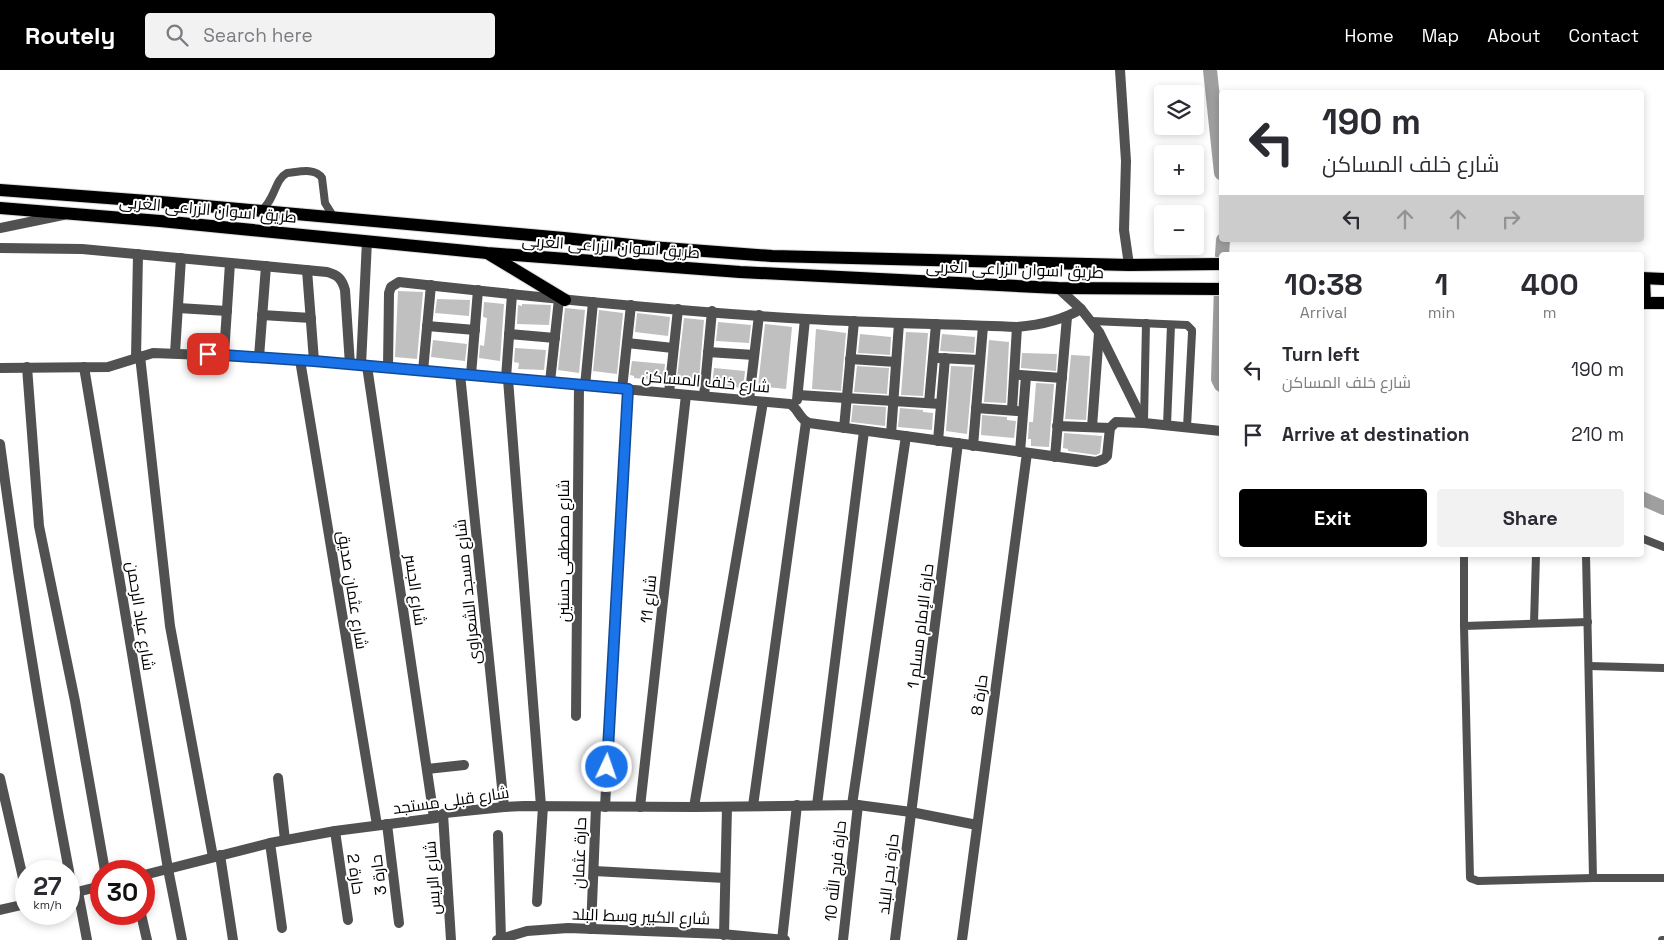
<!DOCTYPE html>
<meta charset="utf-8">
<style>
body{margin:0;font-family:"Space Grotesk",Cairo,sans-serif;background:#f2f2f3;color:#2b2b33;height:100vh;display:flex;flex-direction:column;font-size:19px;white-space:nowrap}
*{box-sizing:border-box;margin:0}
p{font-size:16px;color:#7c7c81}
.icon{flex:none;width:28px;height:28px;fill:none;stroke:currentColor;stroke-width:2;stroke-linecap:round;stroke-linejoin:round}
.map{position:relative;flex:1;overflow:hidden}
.sheet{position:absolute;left:1219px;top:182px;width:425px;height:305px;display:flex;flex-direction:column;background:#fff;border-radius:5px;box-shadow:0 2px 8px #0003}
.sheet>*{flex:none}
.hud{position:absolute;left:1219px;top:20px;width:425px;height:152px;border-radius:5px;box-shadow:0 2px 8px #0003;background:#fff;color:#2b2b33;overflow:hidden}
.tools{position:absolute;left:1154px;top:15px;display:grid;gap:10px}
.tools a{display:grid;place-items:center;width:50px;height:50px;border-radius:5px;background:#fff;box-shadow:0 2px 8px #0003;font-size:25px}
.speed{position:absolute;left:15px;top:790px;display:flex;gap:10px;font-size:25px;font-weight:700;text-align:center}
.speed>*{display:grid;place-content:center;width:65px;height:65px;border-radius:50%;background:#fff;box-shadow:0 2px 8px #0003;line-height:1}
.speed small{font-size:12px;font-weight:400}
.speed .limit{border:8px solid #d22;background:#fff;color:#111}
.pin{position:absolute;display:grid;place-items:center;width:42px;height:42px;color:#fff;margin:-21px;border-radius:10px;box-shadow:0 2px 8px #0006}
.me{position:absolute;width:55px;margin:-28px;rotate:3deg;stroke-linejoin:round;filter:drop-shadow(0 0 4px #0008)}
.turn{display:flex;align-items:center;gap:18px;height:105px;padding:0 20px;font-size:22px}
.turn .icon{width:65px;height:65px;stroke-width:2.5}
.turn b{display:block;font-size:35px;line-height:42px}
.lanes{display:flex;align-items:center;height:48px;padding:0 20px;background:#0003;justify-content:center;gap:25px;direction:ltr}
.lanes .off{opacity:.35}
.eta{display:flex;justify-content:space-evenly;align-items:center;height:85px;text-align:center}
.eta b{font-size:30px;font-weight:700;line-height:35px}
.action{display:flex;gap:10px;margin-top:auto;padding:10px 20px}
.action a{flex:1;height:58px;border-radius:5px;background:#000;color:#fff;font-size:20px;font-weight:700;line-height:58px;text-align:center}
.action a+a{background:#f2f2f3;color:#2b2b33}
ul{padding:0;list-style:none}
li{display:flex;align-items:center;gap:15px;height:65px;padding:0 20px}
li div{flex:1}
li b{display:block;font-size:19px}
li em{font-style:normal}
header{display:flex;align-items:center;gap:30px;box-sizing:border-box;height:70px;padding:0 25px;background:#000;color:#fff}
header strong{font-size:24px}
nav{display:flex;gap:28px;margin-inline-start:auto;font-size:18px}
.search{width:350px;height:45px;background:#f2f2f3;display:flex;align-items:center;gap:12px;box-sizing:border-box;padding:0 18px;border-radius:5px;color:#7c7c81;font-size:19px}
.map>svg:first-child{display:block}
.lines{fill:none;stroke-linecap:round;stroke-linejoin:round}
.canal{stroke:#9f9f9f;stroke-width:14}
.building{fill:#c0c0c0}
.primary-casing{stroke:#dbdbdb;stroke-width:14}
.service{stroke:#515151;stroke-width:8}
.minor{stroke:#515151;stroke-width:10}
.primary{stroke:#000;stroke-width:12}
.route-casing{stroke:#114b97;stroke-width:12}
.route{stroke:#1a73e8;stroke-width:9}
.labels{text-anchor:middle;stroke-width:4;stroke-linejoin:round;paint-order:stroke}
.street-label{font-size:16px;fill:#000;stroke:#fff}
</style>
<header>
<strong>Routely</strong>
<div class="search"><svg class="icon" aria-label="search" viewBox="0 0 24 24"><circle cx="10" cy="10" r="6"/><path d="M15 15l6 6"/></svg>Search here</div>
<nav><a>Home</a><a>Map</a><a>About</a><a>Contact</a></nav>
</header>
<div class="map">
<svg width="1664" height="870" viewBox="0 0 1664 870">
<rect width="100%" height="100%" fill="#fff"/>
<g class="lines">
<g class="canal">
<path d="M 1210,0 L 1221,103"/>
<path d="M 1222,185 L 1223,170"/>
<path d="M 1221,218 L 1218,309 L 1221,315"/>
<path d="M 1641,428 L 1664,438"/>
</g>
</g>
<g class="building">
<path d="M 398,221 L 423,222 L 417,289 L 395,287 Z"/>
<path d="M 437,229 L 470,230 L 469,246 L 435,243 Z"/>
<path d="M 484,232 L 504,234 L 500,291 L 479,288 L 480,275 L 484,276 L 487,248 L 483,247 Z"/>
<path d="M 522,234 L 551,235 L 549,255 L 517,254 L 518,235 L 522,236 Z"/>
<path d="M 565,238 L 585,240 L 579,303 L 558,300 Z"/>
<path d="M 599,240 L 623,243 L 617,304 L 593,301 Z"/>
<path d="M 637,243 L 670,247 L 668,266 L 635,262 Z"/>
<path d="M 684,248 L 704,250 L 699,310 L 677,308 Z"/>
<path d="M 718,252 L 751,255 L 749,273 L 716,271 Z"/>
<path d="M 765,254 L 792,257 L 786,319 L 758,316 Z"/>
<path d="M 816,259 L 846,263 L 841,321 L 812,319 Z"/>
<path d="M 906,262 L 928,263 L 923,326 L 901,325 Z"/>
<path d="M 860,264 L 891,267 L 890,285 L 858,283 Z"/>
<path d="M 942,264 L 975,267 L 974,283 L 940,281 Z"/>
<path d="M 433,270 L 467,274 L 465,291 L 431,287 Z"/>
<path d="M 989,270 L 1009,272 L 1006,333 L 984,332 Z"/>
<path d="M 515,278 L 546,280 L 544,300 L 518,299 L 519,293 L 514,292 Z"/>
<path d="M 1022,283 L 1057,284 L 1056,301 L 1021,298 Z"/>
<path d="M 1071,285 L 1090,286 L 1086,350 L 1065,349 Z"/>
<path d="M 632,291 L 665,294 L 663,311 L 634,308 L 634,306 L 630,305 Z"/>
<path d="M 857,296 L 889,298 L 887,324 L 854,322 Z"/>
<path d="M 951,296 L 973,297 L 967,364 L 946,361 Z"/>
<path d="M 714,298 L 745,301 L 743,318 L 712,315 Z"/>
<path d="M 1036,313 L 1054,314 L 1049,377 L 1031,376 L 1031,369 L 1028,369 L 1029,352 L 1033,352 Z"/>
<path d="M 853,335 L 886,337 L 885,356 L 851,352 Z"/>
<path d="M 900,338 L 923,340 L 923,342 L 933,343 L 932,360 L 898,357 Z"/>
<path d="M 982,345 L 1007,347 L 1007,350 L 1016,351 L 1014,368 L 981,365 Z"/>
<path d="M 1064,363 L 1102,366 L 1100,383 L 1096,385 L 1068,381 L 1068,379 L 1063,378 Z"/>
</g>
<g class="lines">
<g class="primary-casing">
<g id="primary">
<path d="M 0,120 L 161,132 L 564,168 L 651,177 L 772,186 L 1129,195 L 1221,194"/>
<path d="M 0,138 L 160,151 L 487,183 L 740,202 L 1058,218 L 1221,219"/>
<path d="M 489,184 L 565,230"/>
<path d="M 1641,208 L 1664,209"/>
<path d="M 1644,209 L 1645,233"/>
<path d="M 1641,233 L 1664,233"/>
</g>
</g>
<g class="service">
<path d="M 260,142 C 276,129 274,110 287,103 C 298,102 315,97 322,108 L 325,133 L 335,149"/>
<path d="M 1091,251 L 1187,255 L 1192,260 L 1192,263 L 1187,357"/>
<path d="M 1144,351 L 1146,253"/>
<path d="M 1167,355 L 1171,255"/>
<path d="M 1641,468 L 1664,477"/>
<path d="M 1586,485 L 1593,808 L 1664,808"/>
<path d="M 1588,552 L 1464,556 L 1470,808 L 1478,811 L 1593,808"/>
<path d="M 1534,553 L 1536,485"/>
<path d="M 1464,556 L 1464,485"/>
<path d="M 1589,596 L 1664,598"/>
<path d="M 1662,870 L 1664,870"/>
</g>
<g class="minor">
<path d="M 1120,0 L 1126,91 L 1124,160 L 1129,195"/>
<path d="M 0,158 L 63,145"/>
<path d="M 0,178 L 82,179 L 327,202 C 338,205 342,209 345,220 L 350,295"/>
<path d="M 307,200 L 314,291"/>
<path d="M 1058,218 L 1081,239 L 1099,262 L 1144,353"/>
<path d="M 178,238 L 227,241"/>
<path d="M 262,245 L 311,248"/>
<path d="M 427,256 L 475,260"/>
<path d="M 509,264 L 555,268"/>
<path d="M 627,273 L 673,278"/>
<path d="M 708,282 L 754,285"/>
<path d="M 175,283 L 181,188"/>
<path d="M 224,285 L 230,193"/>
<path d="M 140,286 L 170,556 L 213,787"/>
<path d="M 259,287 L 266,196"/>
<path d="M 136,288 L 138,184"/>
<path d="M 938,288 L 980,290"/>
<path d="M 850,289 L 896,292"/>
<path d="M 300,290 L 377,755"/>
<path d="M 361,295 L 367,171"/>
<path d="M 367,296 L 434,748"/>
<path d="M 27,297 L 39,456 L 75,631 L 105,801"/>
<path d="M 84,297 L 168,799 L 182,870"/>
<path d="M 0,298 L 108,297 L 153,283 L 259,287 L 314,291 L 790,334 C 799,339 799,349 809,353 L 1096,392 L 1104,389 L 1107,386 L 1110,358 L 1116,352 L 1144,353 L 1221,361"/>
<path d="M 388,298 L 389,223 L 391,217 L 399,212 C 534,227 670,241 806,249 C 876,253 947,254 1017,257 C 1040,255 1061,251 1081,239"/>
<path d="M 423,301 L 431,215"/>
<path d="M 460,304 L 504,737"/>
<path d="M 471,305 L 478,220"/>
<path d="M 1020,305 L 1062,308"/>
<path d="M 506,308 L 512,224"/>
<path d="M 508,309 L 541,736"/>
<path d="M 550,312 L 559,229"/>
<path d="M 585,316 L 593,232"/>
<path d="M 622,319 L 631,235"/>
<path d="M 669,323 L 678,239"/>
<path d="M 798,325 L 941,334"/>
<path d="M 704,326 L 712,241"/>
<path d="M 749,330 L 759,245"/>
<path d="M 797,330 L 805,249"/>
<path d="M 929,333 L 936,254"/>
<path d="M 976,338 L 1017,341"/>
<path d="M 1012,340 L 1017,257"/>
<path d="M 1057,356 L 1110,358"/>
<path d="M 1092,357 L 1099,263"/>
<path d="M 844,358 L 854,251"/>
<path d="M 891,364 L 899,253"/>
<path d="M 938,371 L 945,288"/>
<path d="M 0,374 C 19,517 42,659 69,801"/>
<path d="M 973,376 L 983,256"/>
<path d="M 1020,382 L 1026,306"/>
<path d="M 1055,387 L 1067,247"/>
<path d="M 576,646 L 579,316"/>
<path d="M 427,699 L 464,695"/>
<path d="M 0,708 L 26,821"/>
<path d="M 278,708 L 285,770"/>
<path d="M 817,735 L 864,361"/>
<path d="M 852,735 L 906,366"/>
<path d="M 753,736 L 806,352"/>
<path d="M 605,737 L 628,319"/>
<path d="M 640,737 L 686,325"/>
<path d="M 694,737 L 763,332"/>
<path d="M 443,744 L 451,870"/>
<path d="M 387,754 L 399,853"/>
<path d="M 335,761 L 348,850"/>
<path d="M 498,765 L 501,869"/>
<path d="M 270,773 L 282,858"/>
<path d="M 220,785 L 233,870"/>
<path d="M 594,801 L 725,808"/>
<path d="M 69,802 L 73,823"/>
<path d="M 144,805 L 270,773 L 335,761 L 436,748 L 445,743 L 504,737 L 524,736 L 694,737 L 858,735 L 911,742 L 977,755"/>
<path d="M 78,822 L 87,870"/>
<path d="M 69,824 L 101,816"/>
<path d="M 537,832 L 543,736"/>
<path d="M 0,840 L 26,834"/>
<path d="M 141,844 L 147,870"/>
<path d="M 591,859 L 596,737"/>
<path d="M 724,865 L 727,737"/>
<path d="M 497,870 L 527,861 L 568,858 L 722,864 L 785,870"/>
<path d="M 782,870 L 797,735"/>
<path d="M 843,870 L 858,735"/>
<path d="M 895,870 L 958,373"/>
<path d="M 962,870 L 1027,383"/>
</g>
<use href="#primary" class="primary"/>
</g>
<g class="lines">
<g class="route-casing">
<path id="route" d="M 208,284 L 314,291 L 628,319 L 607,697"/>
</g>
<use href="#route" class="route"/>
</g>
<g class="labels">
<g class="street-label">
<text transform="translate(208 139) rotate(5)" y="6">طريق اسوان الزراعى الغربى</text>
<text transform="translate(611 176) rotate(4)" y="6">طريق اسوان الزراعى الغربى</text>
<text transform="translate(1015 199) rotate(2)" y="6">طريق اسوان الزراعى الغربى</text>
<text transform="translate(706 311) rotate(5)" y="6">شارع خلف المساكن</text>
<text transform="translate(563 481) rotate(-90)" y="6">شارع مصطفى حسنين</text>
<text transform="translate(353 520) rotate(81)" y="6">شارع عثمان صديق</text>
<text transform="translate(416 520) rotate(82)" y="6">شارع الجسر</text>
<text transform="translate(467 522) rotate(-96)" y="6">شارع مسجد الشعراوى</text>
<text transform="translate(648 529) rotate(-84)" y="6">شارع 11</text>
<text transform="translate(141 546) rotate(81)" y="6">شارع عباد الرحمن</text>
<text transform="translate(920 556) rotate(-83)" y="6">حارة الإمام مسلم 1</text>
<text transform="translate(979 625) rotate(-82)" y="6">حارة 8</text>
<text transform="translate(451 730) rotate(-8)" y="6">شارع قبلى مستجد</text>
<text transform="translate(579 783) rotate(-88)" y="6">حارة عثمان</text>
<text transform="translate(835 801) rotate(-84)" y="6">حارة فرج الله 10</text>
<text transform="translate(356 804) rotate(82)" y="6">حارة 2</text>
<text transform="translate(888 804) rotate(-83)" y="6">حارة بحر البلد</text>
<text transform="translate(378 805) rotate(-97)" y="6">حارة 3</text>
<text transform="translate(432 808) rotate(-94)" y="6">شارع الريس</text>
<text transform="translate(641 846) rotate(2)" y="6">شارع الكبير وسط البلد</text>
</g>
</g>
</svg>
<div class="tools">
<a><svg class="icon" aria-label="layers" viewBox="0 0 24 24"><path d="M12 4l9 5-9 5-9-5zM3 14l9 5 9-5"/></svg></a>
<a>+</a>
<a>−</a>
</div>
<div class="speed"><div>27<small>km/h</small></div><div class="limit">30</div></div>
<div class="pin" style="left:208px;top:284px;background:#d93025"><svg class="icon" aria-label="arrive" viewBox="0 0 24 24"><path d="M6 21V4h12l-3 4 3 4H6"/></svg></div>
<svg class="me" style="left:607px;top:697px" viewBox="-20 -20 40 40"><circle r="17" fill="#1a73e8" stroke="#fff" stroke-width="3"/><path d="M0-11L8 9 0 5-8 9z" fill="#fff"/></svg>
<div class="hud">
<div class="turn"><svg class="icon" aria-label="left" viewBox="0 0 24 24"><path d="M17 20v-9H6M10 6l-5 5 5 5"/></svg><div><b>190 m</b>شارع خلف المساكن</div></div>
<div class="lanes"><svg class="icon" aria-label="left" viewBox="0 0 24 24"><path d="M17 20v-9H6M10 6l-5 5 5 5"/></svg><svg class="icon off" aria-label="ahead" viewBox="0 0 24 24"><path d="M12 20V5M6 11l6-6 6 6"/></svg><svg class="icon off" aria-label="ahead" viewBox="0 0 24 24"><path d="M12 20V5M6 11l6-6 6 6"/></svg><svg class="icon off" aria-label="right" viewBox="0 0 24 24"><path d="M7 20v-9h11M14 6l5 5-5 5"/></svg></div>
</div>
<section class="sheet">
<div class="eta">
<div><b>10:38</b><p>Arrival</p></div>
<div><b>1</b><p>min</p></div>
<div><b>400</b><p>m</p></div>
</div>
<ul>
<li><svg class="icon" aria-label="left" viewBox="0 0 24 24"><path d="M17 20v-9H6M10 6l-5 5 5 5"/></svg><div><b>Turn left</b><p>شارع خلف المساكن</p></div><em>190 m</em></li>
<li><svg class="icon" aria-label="arrive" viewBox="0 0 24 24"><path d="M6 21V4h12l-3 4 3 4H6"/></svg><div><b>Arrive at destination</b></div><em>210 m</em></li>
</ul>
<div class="action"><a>Exit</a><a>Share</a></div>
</section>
</div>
